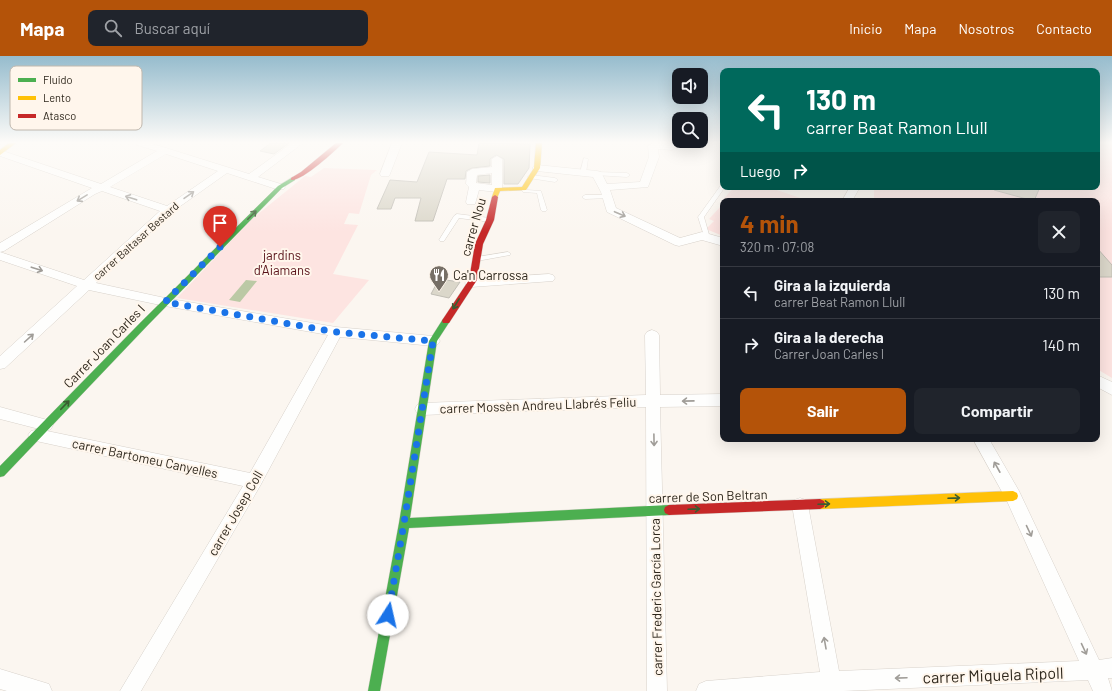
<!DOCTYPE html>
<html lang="es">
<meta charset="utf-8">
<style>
body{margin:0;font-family:Barlow,sans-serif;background:#20242c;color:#f1f3f6;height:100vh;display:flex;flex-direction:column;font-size:15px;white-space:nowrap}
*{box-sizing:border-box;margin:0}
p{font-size:13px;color:#9ea1a6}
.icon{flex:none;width:22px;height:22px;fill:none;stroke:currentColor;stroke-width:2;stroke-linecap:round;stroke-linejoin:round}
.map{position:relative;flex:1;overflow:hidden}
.details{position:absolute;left:720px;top:142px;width:380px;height:244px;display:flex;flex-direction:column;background:#171b24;border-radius:8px;box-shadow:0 4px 16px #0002}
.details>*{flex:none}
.top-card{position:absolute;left:720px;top:12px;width:380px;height:122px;border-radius:8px;box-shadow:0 4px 16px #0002;background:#00695c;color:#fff;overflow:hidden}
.fabs{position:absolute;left:672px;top:12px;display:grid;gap:8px}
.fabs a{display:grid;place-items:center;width:36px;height:36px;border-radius:8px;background:#171b24;box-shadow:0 4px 16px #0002;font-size:20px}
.pin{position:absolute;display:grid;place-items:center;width:34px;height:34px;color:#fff;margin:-41px -17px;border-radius:50% 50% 50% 0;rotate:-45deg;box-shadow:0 0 4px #0007}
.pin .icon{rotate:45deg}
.me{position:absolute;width:44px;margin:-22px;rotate:10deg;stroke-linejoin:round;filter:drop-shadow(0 0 3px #0008)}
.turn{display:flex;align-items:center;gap:14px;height:84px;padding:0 20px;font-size:18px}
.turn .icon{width:52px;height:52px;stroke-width:2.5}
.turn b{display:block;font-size:28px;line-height:34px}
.then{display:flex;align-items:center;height:38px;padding:0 20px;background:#0003;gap:8px;font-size:15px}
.round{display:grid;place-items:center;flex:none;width:42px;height:42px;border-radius:8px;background:#20242c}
.overview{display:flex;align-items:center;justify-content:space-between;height:68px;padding:0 20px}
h1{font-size:24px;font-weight:700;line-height:30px;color:#b45309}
.primary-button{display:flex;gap:8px;margin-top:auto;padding:8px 20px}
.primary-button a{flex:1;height:46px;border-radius:8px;background:#b45309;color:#fff;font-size:16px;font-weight:700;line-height:46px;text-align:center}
.primary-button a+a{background:#20242c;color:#f1f3f6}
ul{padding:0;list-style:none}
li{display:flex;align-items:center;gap:12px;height:52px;padding:0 20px;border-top:1px solid #363941}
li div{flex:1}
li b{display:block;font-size:15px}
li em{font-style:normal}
header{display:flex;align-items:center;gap:24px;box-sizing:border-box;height:56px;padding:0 20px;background:#b45309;color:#fff}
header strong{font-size:19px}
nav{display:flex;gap:22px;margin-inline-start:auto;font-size:14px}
.search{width:280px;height:36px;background:#20242c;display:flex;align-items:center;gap:10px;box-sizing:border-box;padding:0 14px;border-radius:8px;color:#9ea1a6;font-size:15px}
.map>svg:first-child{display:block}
.green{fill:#fde4e1}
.water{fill:#bbc9a5}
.building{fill:#dbd7ca;stroke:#c1beb5}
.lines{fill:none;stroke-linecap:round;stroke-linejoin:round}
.lane-casing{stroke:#d8d2cb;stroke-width:1}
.street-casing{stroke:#d8d2cb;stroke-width:1}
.fast-casing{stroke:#d8d2cb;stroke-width:1}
.slow-casing{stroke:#d8d2cb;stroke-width:1}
.jam-casing{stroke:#d8d2cb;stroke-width:1}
.lane{fill:#fefefd;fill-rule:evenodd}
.street{fill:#fefefd;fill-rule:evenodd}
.fast{fill:#4caf50;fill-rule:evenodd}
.slow{fill:#ffc107;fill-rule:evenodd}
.jam{fill:#c62828;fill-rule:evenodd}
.oneway{stroke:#a09d98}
.oneway2{stroke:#3a5d31}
.route{stroke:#1a73e8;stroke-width:7;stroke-dasharray:0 12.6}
.labels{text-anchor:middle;stroke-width:4;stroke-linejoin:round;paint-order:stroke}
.far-street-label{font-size:11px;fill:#2e271c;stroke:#fff6ec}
.street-label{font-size:13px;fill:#2e271c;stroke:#fff6ec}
.park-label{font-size:13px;fill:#591219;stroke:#fff6ec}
.poi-label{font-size:13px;fill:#2e271c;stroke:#fff6ec;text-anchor:start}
.near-street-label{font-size:16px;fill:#2e271c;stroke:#fff6ec}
.key{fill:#fff6ec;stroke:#c0b8ae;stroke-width:1}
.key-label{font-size:11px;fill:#2e271c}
</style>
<header>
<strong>Mapa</strong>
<div class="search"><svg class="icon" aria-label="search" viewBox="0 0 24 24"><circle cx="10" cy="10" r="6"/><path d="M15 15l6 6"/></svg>Buscar aquí</div>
<nav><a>Inicio</a><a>Mapa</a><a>Nosotros</a><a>Contacto</a></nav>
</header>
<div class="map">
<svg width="1112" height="635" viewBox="0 0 1112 635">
<rect width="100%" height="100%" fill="#fbf6f0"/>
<g class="green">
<path d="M 1097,87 L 1112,87 L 1112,322 L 1097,313 L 1097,145 L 874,145 L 874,131 L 911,131 L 917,133 L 918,131 L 1097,131 Z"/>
<path d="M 324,112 L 377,114 L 371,119 L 359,158 L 349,157 L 344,168 L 358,169 L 333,218 L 369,224 L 333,267 L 177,242 L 253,162 L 305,120 L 311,121 Z"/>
<path d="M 734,131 L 768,131 L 809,145 L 721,146 Z"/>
<path d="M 723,148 L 723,180 L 706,173 L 714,165 L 709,163 Z"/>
</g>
<path class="water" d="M 246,224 L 257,225 L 240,246 L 229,244 Z"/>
<g class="building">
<path d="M 271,87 L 289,87 L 274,98 L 260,95 Z"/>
<path d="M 479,87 L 530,88 L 529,112 L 518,128 L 504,128 L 504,103 L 496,99 L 490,103 L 490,110 L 472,112 L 466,115 L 465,123 L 447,123 L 433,165 L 415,165 L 421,142 L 395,142 L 391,153 L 377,153 L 390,124 L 417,126 L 429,96 L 477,99 Z"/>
<path d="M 490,119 L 490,127 L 478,126 L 478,120 Z"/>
<path d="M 994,131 L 1040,131 L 1034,145 L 994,134 Z"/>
<path d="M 1097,192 L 1112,209 L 1112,221 L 1097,221 Z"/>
<path d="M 439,223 L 460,226 L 449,242 L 431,238 Z"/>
</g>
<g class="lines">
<g class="lane-casing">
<g id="lane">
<path d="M 720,87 L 723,87 L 723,103 L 721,102 Z"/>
<path d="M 584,102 L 588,103 L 586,117 L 583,119 L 580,117 Z"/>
<path d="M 597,116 L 627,117 L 630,119 L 627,121 L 595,119 L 595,117 Z"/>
<path d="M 531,119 L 555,122 L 558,124 L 555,126 L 529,122 L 528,121 Z"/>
<path d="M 723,128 L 723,131 L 725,131 L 704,161 L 710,182 L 707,184 L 705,183 L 698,161 L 721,129 Z"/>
<path d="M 524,131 L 527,134 L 541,135 L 547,154 L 546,155 L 542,155 L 541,154 L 537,137 L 523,136 L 521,133 Z"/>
<path d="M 607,139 L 610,141 L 609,142 L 585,143 L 582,141 L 585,139 Z"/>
<path d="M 457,158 L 490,162 L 493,164 L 490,166 L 459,162 L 444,185 L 440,185 L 439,184 L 454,160 Z"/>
<path d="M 508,196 L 511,198 L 510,199 L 477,205 L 474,203 L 477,201 Z"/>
</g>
</g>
<g class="street-casing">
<g id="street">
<path d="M 135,87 L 150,87 L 249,118 L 292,87 L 303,87 L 258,121 L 284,129 L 285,131 L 284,133 L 276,133 L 227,117 L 172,156 L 96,227 L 165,242 L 336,271 L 433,280 L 438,282 L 440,285 L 438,288 L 433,290 L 340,281 L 260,430 L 141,635 L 120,635 L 243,430 L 36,385 L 31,383 L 28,379 L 31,375 L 39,373 L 0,363 L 0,351 L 51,365 L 53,369 L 51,373 L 47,375 L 250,417 L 328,279 L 165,250 L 89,234 L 5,312 L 0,313 L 0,300 L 77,230 L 0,204 L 0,196 L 84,224 L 160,155 L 102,135 L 95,138 L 4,195 L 0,196 L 0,187 L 92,132 L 0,100 L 0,94 L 101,128 L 157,95 L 137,89 ZM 166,98 L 218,115 L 167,150 L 110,131 Z"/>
<path d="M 392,87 L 402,87 L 390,118 L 389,120 L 381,120 L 380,118 Z"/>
<path d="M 653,87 L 672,88 L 677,91 L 672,94 L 658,93 L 659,101 L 648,131 L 610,134 L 616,152 L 680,182 L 702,176 L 723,182 L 723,190 L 702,184 L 679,190 L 675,189 L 607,156 L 601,136 L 593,121 L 537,115 L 532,112 L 537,109 L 597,115 L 601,116 L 607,128 L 640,126 L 649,101 L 648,90 Z"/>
<path d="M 497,100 L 502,103 L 502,133 L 497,136 L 479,134 L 475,148 L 467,148 L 466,146 L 469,131 L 466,128 L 467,116 L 472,113 L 492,111 L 492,103 ZM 492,117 L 492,129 L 476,127 L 477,119 Z"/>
<path d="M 850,131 L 860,131 L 852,145 L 842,145 Z"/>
<path d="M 549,218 L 553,219 L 555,222 L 553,225 L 471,231 L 467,230 L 465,227 L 467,224 L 471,223 Z"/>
<path d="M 652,274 L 657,276 L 659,279 L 660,339 L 723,338 L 723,350 L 660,351 L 667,635 L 647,635 L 646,351 L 422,359 L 417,357 L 415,353 L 417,349 L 422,347 L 646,339 L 645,279 L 647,276 Z"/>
<path d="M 1097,319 L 1112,326 L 1112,339 L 1097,331 Z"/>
<path d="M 973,383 L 989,383 L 1019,435 L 1099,604 L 1112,602 L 1112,622 L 1108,622 L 1112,635 L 1093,635 L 1088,624 L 843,635 L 696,635 L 699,628 L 706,625 L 820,616 L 792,449 L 794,444 L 800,442 L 806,444 L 808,449 L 839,615 L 1079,605 L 1007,445 Z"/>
<path d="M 0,613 L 49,628 L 52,635 L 7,635 L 0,633 Z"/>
</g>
</g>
<g class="fast-casing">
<g id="fast">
<path d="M 293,121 L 295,122 L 295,124 L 282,132 L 147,270 L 4,420 L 0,421 L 0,410 L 141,266 L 278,130 Z"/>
<path d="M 446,262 L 450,265 L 437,285 L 410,462 L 669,449 L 673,451 L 674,454 L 673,457 L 669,459 L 409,472 L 380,635 L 368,635 L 399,467 L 429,285 L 443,263 Z"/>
</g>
</g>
<g class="slow-casing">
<g id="slow">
<path d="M 9,87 L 16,87 L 0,99 L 0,94 Z"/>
<path d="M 536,87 L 542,87 L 540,112 L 526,134 L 500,135 L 497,142 L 493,142 L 492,141 L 495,132 L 522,131 L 534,112 Z"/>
<path d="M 1013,435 L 1017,437 L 1018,440 L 1017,443 L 1013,445 L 820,453 L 816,451 L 815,448 L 816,445 L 820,443 Z"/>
</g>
</g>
<g class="jam-casing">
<g id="jam">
<path d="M 336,87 L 343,87 C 335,95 301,126 291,124 L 291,122 L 301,116 Z"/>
<path d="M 495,139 L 498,141 L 494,164 L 483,188 L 477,224 L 449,267 L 443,267 L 442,265 L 443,263 L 469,224 L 475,188 L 486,164 L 492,141 Z"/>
<path d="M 820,443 L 824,445 L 825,448 L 824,451 L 820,453 L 669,459 L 665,457 L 664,454 L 665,451 L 669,449 Z"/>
</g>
</g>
<use href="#lane" class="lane"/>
<use href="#street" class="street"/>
<use href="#fast" class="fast"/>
<use href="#slow" class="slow"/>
<use href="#jam" class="jam"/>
</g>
<defs><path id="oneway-shaft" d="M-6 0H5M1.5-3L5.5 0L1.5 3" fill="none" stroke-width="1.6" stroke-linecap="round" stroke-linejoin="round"/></defs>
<g class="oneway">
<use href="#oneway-shaft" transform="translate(189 139) rotate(-35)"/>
<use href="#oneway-shaft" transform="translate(82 142) rotate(149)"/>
<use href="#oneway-shaft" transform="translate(131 142) rotate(-162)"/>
<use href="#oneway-shaft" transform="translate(620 158) rotate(23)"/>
<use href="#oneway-shaft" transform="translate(37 213) rotate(18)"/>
<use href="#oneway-shaft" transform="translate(29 282) rotate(-42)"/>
<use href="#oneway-shaft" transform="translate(688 345) rotate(179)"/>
<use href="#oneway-shaft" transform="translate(654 384) rotate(89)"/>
<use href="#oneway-shaft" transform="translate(997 411) rotate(-119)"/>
<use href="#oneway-shaft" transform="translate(1029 475) rotate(65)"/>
<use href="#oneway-shaft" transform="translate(825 587) rotate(-100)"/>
<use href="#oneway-shaft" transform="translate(1084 593) rotate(65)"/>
<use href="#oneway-shaft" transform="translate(901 622) rotate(178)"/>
</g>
<g class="oneway2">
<use href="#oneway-shaft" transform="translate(252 159) rotate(-45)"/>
<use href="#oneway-shaft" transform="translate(456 248) rotate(122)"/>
<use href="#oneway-shaft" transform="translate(65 349) rotate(-46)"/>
<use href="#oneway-shaft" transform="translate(954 442) rotate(-2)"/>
<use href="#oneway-shaft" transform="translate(824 448) rotate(-2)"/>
<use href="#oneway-shaft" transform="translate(694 453) rotate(-2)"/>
</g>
<linearGradient id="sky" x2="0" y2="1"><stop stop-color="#96bccd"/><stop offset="0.49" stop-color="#fdfbf8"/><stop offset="1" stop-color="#fdfbf8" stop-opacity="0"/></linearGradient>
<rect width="1112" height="176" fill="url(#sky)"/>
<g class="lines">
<path class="route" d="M 220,191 L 165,246 L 336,276 L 433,285 L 404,467 L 388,559"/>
</g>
<defs>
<g id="restaurant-pin" transform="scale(1)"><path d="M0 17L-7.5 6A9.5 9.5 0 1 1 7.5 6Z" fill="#766f66" stroke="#fff6ec"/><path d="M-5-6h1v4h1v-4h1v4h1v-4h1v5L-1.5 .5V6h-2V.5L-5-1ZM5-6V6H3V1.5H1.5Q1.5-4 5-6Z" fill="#fff"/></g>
</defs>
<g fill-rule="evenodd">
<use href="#restaurant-pin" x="439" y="219"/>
</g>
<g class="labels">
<g class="far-street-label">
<text transform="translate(136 185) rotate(-42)" y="4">carrer Baltasar Bestard</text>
</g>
<g class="street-label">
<text transform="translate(473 171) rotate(-74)" y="5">carrer Nou</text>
<text transform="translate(104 290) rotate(-46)" y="5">Carrer Joan Carles I</text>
<text transform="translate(538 349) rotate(-2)" y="5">carrer Mossèn Andreu Llabrés Feliu</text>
<text transform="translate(145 402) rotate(12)" y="5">carrer Bartomeu Canyelles</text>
<text transform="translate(708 440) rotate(-2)" y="5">carrer de Son Beltran</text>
<text transform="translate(235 457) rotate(-60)" y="5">carrer Josep Coll</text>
<text transform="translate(656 541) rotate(-91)" y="5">carrer Frederic García Lorca</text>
</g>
<g class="park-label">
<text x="282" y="204">jardins<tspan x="282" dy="15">d'Aiamans</tspan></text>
</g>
<g class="poi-label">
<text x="453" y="224">Ca'n Carrossa</text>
</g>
<g class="near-street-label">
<text transform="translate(993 619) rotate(-2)" y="6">carrer Miquela Ripoll</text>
</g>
</g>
<rect x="10" y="10" width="132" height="64" rx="6" class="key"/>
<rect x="18" y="22" width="18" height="4" fill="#4caf50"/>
<rect x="18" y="40" width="18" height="4" fill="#ffc107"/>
<rect x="18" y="58" width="18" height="4" fill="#c62828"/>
<g class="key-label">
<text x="43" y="28">Fluido</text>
<text x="43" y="46">Lento</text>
<text x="43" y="64">Atasco</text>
</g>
</svg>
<div class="fabs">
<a><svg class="icon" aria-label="sound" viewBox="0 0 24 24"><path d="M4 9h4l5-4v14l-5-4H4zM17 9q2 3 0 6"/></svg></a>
<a><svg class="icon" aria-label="search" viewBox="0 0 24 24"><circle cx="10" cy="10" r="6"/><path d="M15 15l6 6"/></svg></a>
</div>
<div class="pin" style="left:220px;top:191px;background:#d93025"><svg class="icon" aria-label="arrive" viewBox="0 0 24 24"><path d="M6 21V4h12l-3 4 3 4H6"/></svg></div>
<svg class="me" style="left:388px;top:559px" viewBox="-20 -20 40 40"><circle r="19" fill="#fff"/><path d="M0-13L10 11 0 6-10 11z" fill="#1a73e8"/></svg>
<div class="top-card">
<div class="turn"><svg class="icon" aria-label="left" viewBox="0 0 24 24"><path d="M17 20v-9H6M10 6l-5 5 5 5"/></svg><div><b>130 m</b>carrer Beat Ramon Llull</div></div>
<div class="then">Luego<svg class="icon" aria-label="right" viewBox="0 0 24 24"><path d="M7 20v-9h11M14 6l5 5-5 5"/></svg></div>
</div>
<section class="details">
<div class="overview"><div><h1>4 min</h1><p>320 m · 07:08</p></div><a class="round"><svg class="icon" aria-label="close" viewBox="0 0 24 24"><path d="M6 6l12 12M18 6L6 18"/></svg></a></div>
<ul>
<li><svg class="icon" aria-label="left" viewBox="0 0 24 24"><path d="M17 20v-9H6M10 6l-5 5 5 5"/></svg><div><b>Gira a la izquierda</b><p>carrer Beat Ramon Llull</p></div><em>130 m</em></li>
<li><svg class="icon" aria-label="right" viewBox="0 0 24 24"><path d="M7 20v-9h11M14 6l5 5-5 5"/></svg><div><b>Gira a la derecha</b><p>Carrer Joan Carles I</p></div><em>140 m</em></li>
</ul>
<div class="primary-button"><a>Salir</a><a>Compartir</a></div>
</section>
</div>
